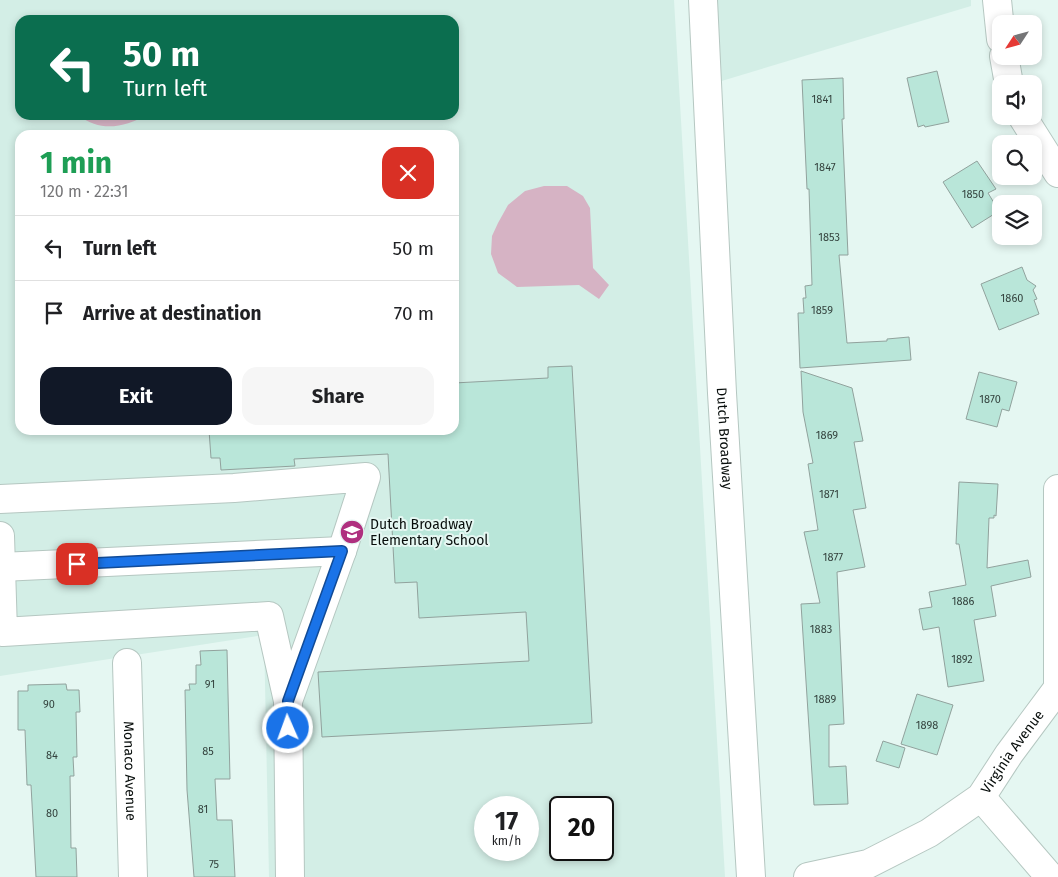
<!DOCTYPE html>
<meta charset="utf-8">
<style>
body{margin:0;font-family:"Fira Sans",sans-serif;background:#f6f6f6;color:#202124;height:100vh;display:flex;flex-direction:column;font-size:19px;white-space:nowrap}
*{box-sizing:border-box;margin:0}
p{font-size:16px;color:#757577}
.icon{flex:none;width:28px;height:28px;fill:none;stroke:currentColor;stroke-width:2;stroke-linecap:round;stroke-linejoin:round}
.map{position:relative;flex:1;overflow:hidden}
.sheet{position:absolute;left:15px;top:130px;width:444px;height:305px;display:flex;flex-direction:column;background:#fff;border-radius:15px;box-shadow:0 2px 8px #0003}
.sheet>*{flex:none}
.banner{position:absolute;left:15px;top:15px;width:444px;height:105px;border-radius:15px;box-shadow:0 2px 8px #0003;background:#0b6e4f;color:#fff;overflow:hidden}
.needle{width:32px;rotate:234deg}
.fabs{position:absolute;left:992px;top:15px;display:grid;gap:10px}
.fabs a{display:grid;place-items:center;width:50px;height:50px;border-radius:10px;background:#fff;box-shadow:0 2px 8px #0003;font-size:25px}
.speed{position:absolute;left:474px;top:796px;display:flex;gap:10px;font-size:25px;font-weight:700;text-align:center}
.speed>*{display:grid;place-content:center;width:65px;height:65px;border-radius:50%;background:#fff;box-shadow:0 2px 8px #0003;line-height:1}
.speed small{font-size:12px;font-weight:400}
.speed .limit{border:2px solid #111;border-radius:8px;background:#fff;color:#111}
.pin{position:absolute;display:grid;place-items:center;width:42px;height:42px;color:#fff;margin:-21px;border-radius:10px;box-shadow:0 2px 8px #0006}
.me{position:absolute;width:55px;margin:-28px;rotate:358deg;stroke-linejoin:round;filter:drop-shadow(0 0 4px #0008)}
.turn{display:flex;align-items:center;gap:18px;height:105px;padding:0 25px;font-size:22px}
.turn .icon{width:65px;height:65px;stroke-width:2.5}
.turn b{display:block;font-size:35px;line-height:42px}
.round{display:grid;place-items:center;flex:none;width:52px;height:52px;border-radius:15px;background:#f6f6f6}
.head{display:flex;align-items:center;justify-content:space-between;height:85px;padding:0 25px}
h1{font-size:30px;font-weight:700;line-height:38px;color:#1e9e55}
.action{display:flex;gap:10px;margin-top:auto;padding:10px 25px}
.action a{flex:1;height:58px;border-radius:15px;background:#111827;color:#fff;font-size:20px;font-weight:700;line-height:58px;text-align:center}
.action a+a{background:#f6f6f6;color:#202124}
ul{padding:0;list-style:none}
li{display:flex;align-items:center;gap:15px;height:65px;padding:0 25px;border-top:1px solid #e0e0e0}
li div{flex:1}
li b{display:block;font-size:19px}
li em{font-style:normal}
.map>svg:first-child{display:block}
.built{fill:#d3eee6;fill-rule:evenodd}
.green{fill:#d6b3c4}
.building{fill:#b9e6d9;stroke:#91a29d}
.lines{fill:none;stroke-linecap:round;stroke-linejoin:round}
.minor-casing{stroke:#b5c7c1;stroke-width:30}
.major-casing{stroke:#b5c7c1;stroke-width:30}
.minor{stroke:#fff;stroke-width:28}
.major{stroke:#fff;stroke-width:28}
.route-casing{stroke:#114b97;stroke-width:12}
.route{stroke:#1a73e8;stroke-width:9}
.labels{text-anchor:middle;stroke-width:4;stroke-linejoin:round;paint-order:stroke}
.number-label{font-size:11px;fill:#34433e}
.street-label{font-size:14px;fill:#070d0b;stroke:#e5f7f2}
.poi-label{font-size:14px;fill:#070d0b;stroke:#e5f7f2;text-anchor:start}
</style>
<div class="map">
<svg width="1058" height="877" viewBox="0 0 1058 877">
<rect width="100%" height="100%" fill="#e5f7f2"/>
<g class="built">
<path d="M 0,0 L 674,0 L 725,877 L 269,877 L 264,635 L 0,676 ZM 20,20 L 454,20 L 454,115 L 20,115 ZM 20,135 L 454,135 L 454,430 L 20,430 ZM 485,808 L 528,808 L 528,850 L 485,850 ZM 560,808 L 602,808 L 602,850 L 560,850 Z"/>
<path d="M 710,0 L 971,0 L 971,6 L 715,83 Z"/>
</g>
<g class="green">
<path d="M 78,115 L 148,115 C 123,127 102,133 78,115 Z"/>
<path d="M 544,186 L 567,186 L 583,196 L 590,208 L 593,268 L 609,285 L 599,299 L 579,285 L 517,287 L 498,273 L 491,254 L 492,236 L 498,223 L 508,205 L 525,191 Z"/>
</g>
<g class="building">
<path d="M 937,71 L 949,122 L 925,127 L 924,125 L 918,127 L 907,78 Z"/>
<path d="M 843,78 L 844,119 L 842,119 L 848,255 L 839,255 L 847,343 L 887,341 L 887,339 L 909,337 L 911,360 L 800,368 L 798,313 L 804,313 L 803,298 L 806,298 L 805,286 L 812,285 L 809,189 L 807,189 L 802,80 Z"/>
<path d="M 977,161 L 996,189 L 988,193 L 999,211 L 972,228 L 943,182 Z"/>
<path d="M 1022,267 L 1027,280 L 1036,286 L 1033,290 L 1037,299 L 1034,300 L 1039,314 L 999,330 L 981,284 Z"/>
<path d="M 572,366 L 592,723 L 322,737 L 318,672 L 529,661 L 526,612 L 419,618 L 417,582 L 395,583 L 388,454 L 294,459 L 295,466 L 221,470 L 220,458 L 211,458 L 209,430 L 454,430 L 454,383 L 548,378 L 548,367 Z"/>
<path d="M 801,371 L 852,388 L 863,441 L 854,442 L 866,508 L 853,510 L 865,567 L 837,572 L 844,724 L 829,725 L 829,767 L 846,766 L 848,804 L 814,805 L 801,604 L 820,603 L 804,532 L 818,530 L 808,464 L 813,463 L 803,412 Z"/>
<path d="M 979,372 L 1017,382 L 1009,411 L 1002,409 L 997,427 L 966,419 Z"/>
<path d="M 959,482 L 998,484 L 996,516 L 994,515 L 994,518 L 989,518 L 987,568 L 1028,560 L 1031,577 L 991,586 L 996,616 L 974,620 L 984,681 L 948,687 L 939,627 L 923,630 L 919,609 L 932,607 L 929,592 L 966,585 L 959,544 L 956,544 Z"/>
<path d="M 227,650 L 230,779 L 215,779 L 217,820 L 232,820 L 235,877 L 194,877 L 187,790 L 185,690 L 190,690 L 189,684 L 196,684 L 196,665 L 201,665 L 200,651 Z"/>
<path d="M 66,684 L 67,690 L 79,690 L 80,712 L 76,712 L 77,757 L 73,757 L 74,776 L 70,776 L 71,848 L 76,848 L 77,877 L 36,877 L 31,785 L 27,785 L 25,730 L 18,730 L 18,691 L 28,691 L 28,685 Z"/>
<path d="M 917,694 L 953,705 L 937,755 L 901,744 Z"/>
<path d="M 883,741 L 905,748 L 899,768 L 876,761 Z"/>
</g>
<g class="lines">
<g class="minor-casing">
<g id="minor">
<path d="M 997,0 L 1001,39"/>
<path d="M 1004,56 L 1009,84"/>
<path d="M 1022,116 L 1058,173"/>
<path d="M 0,499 L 234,488 L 366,477 L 342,551 L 288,701 L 269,616 L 3,632 L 0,536"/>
<path d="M 1,567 L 342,551"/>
<path id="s1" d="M 127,663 L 133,877"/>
<path d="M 288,701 L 290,877"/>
<path d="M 981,797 L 1050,877"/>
<path id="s2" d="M 808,877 L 868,864 L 929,833 L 981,797 L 1009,754 L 1058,688 L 1058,489"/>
</g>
</g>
<g class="major-casing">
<g id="major">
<path id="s3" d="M 703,0 L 722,393 L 751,877"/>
</g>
</g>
<use href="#minor" class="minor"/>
<use href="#major" class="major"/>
</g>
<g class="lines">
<g class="route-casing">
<path id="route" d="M 77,564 L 342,551 L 288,701 L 288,728"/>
</g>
<use href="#route" class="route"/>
</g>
<defs>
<g id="school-disc" transform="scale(1.25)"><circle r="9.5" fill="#af307f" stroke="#e5f7f2"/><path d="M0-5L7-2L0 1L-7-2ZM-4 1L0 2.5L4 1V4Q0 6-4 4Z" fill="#fff"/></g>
</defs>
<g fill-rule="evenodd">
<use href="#school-disc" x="352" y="532"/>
</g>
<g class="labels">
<g class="number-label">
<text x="822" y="103">1841</text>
<text x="825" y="171">1847</text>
<text x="973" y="198">1850</text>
<text x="829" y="241">1853</text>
<text x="1012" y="302">1860</text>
<text x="822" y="314">1859</text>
<text x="990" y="403">1870</text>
<text x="827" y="439">1869</text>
<text x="829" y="498">1871</text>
<text x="833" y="561">1877</text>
<text x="963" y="605">1886</text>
<text x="821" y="633">1883</text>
<text x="962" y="663">1892</text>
<text x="210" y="688">91</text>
<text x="825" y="703">1889</text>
<text x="49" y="708">90</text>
<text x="927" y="729">1898</text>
<text x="208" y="755">85</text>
<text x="52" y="759">84</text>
<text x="203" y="813">81</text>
<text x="52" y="817">80</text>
<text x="214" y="868">75</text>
</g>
<g class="street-label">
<text dy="5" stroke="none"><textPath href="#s3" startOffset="439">Dutch Broadway</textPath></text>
<text dy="5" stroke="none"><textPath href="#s2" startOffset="248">Virginia Avenue</textPath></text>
<text dy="5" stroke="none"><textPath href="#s1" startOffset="108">Monaco Avenue</textPath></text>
</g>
<g class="poi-label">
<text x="370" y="529">Dutch Broadway<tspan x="370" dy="16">Elementary School</tspan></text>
</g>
</g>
</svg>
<div class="fabs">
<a><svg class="needle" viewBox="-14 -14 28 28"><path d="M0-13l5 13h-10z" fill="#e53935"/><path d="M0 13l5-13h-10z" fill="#757577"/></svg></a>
<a><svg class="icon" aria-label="sound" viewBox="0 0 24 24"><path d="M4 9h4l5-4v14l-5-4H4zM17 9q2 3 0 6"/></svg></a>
<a><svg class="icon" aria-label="search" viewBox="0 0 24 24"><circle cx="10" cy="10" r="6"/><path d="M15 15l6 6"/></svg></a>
<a><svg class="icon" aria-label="layers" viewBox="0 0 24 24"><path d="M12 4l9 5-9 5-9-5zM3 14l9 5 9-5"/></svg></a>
</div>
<div class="speed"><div>17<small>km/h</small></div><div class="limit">20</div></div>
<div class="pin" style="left:77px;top:564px;background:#d93025"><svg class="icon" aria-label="arrive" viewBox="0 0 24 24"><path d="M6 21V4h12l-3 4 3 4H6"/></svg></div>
<svg class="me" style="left:288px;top:728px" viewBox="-20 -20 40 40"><circle r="17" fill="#1a73e8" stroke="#fff" stroke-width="3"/><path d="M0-11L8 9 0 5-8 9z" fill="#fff"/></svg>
<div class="banner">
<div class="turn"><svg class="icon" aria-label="left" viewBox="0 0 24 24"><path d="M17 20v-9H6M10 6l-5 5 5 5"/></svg><div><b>50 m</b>Turn left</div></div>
</div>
<section class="sheet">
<div class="head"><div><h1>1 min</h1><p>120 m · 22:31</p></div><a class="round" style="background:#d93025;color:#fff"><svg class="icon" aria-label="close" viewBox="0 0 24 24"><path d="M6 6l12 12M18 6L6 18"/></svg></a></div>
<ul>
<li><svg class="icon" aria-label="left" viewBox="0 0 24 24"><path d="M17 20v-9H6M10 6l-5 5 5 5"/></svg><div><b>Turn left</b></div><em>50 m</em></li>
<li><svg class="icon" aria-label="arrive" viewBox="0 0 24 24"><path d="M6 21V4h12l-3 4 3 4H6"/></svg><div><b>Arrive at destination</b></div><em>70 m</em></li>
</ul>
<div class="action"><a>Exit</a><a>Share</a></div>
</section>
</div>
